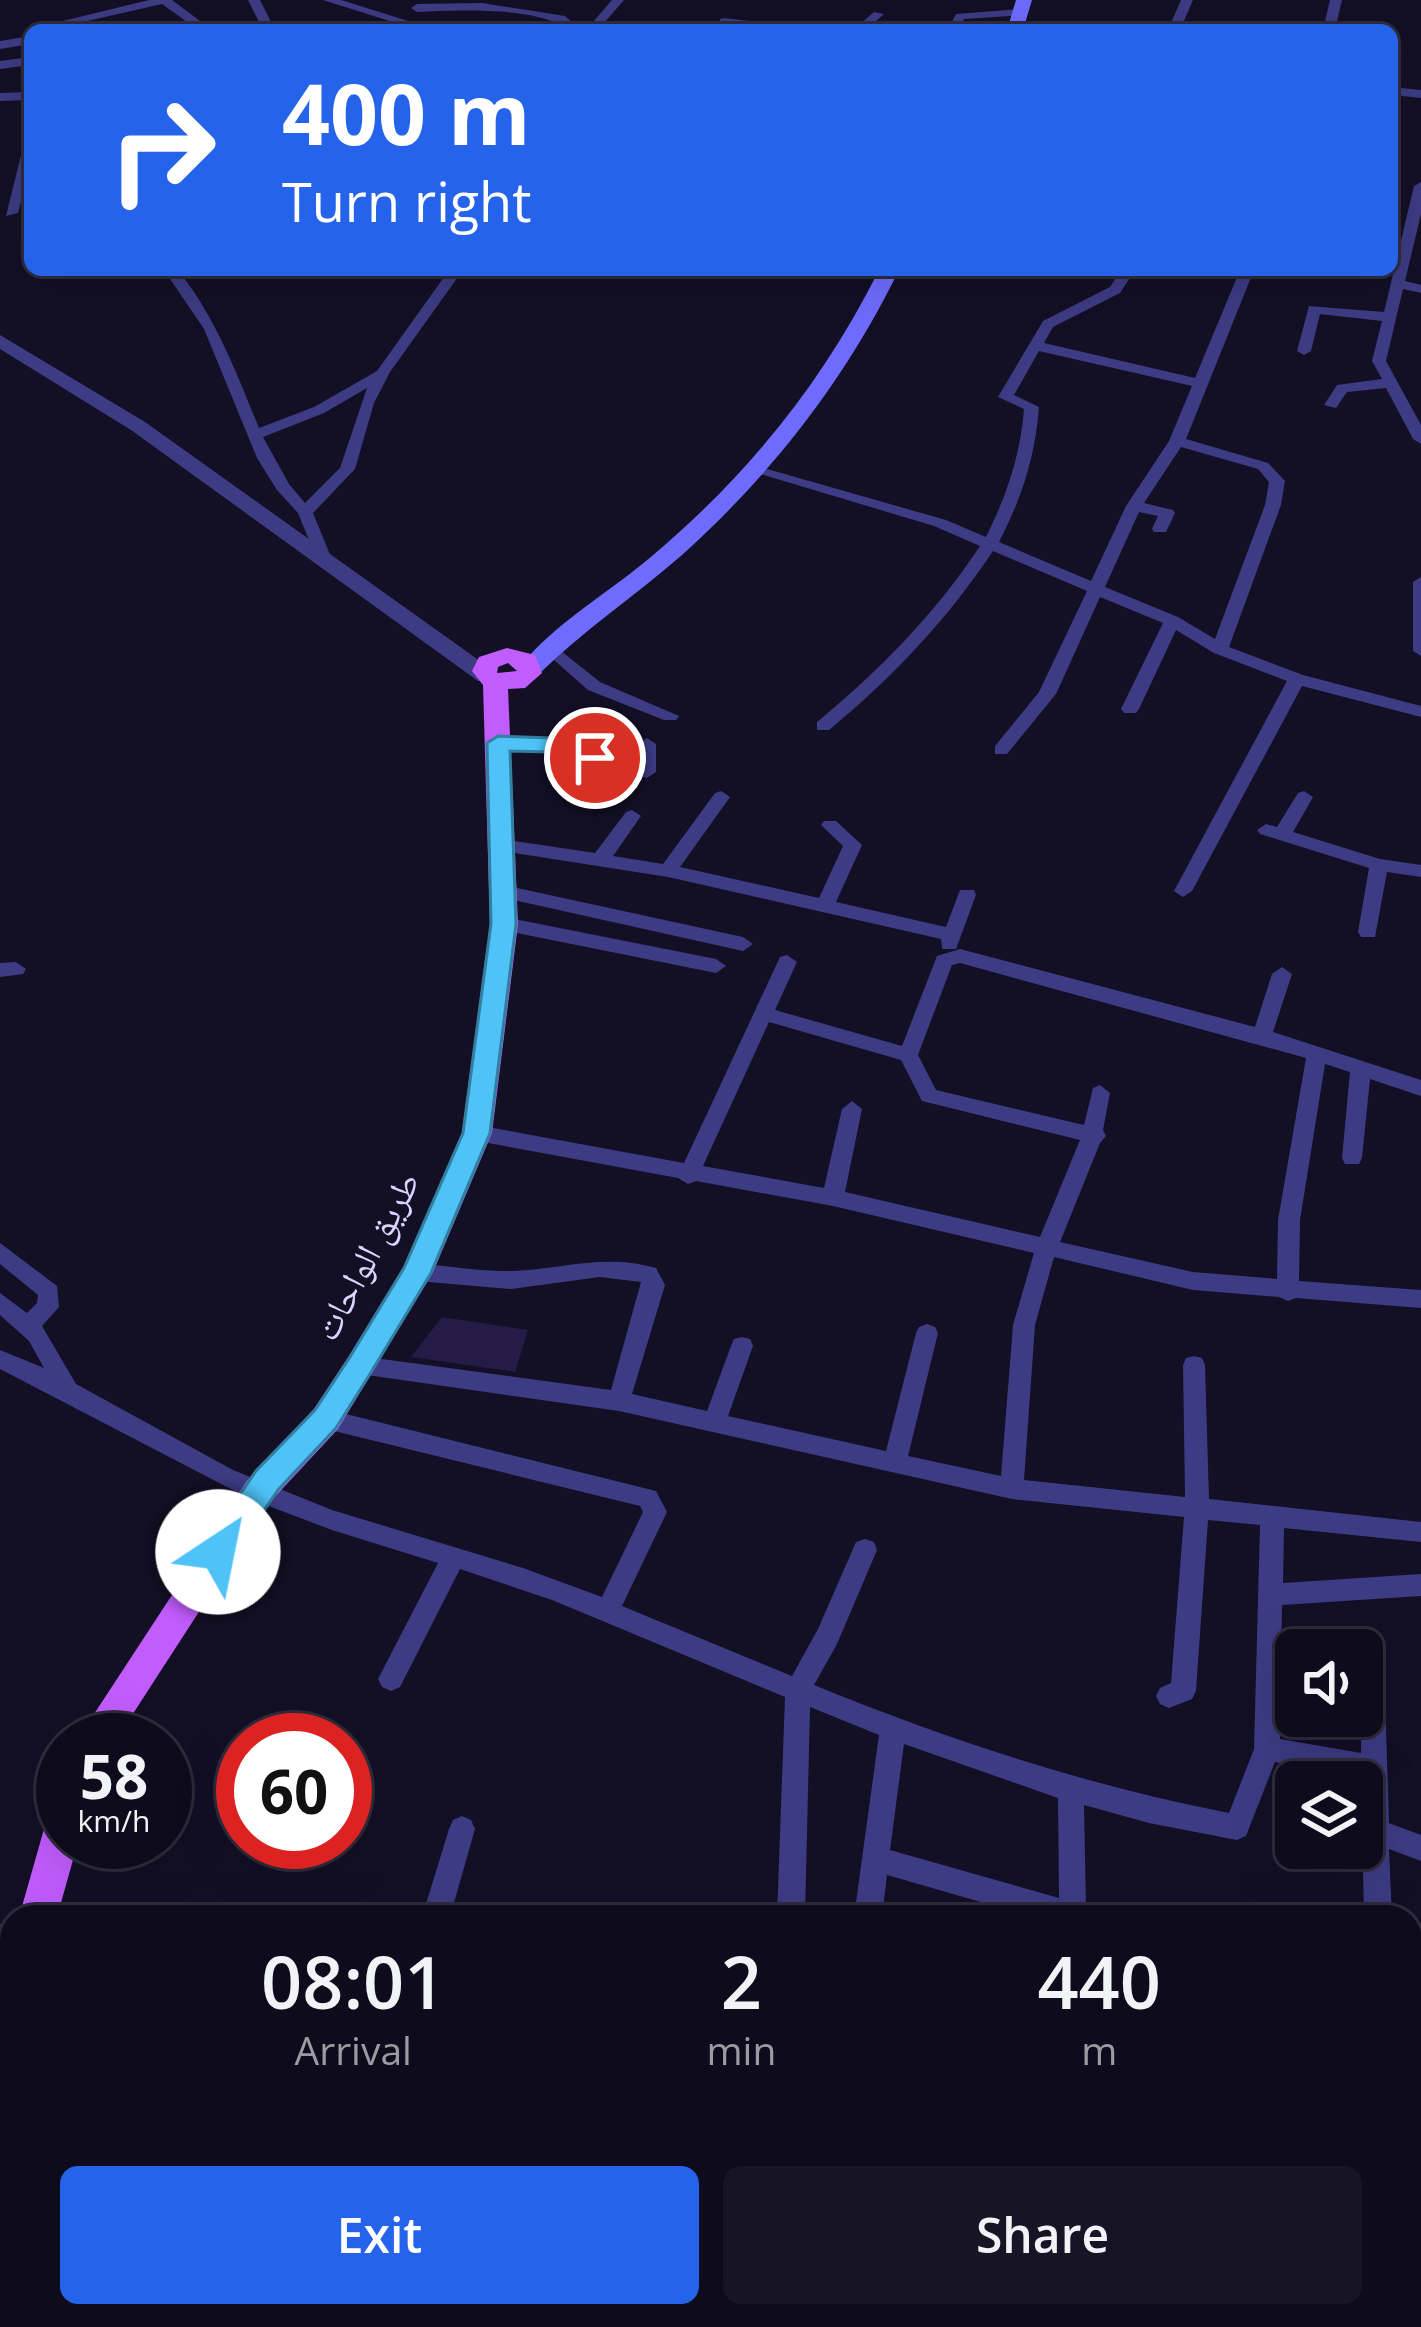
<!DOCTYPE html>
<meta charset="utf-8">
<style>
body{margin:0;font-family:"Open Sans","Noto Naskh Arabic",sans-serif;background:#171425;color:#f1f3f6;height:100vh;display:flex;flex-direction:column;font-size:45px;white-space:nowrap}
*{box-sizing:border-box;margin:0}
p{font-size:39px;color:#9b9ba3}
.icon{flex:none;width:66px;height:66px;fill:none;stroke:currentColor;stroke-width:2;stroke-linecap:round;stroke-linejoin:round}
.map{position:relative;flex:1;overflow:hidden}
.panel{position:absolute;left:0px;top:1905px;width:1422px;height:423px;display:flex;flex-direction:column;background:#0e0b1c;border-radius:36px 36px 0 0;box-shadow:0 12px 48px #0002,0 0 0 3px #2e2b3b}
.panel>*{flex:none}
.hud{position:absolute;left:24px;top:24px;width:1374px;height:252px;border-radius:18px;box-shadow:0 12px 48px #0002,0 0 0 3px #2e2b3b;background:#2563eb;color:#fff;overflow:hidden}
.fabs{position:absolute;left:1275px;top:1629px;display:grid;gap:24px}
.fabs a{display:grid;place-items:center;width:108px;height:108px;border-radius:18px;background:#0e0b1c;box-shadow:0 12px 48px #0002,0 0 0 3px #2e2b3b;font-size:60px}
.speed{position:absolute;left:36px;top:1713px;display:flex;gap:24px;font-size:60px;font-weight:700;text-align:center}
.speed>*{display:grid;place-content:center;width:156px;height:156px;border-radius:50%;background:#0e0b1c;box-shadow:0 12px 48px #0002,0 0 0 3px #2e2b3b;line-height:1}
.speed small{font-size:30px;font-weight:400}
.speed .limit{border:18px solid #d22;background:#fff;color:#111}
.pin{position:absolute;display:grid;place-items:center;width:102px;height:102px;color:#fff;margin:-51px;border:6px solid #fff;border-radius:50%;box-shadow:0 3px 12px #0007}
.me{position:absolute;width:132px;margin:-66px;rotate:34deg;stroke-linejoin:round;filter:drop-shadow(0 0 9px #0008)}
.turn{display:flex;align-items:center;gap:42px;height:252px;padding:0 60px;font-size:54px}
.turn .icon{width:156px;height:156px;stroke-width:2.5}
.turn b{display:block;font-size:84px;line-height:102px}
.eta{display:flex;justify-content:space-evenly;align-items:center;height:204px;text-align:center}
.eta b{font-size:72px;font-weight:600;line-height:84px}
.button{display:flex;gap:24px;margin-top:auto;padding:24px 60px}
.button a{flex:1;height:138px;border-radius:18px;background:#2563eb;color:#fff;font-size:48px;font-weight:600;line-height:138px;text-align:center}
.button a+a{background:#171425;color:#f1f3f6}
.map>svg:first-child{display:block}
.building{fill:#241b46}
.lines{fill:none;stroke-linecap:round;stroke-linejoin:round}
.minor{fill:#3d3b83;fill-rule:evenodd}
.tertiary{fill:#3d3b83;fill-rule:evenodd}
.secondary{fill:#6f6cfd;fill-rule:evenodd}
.primary{fill:#c15cfd;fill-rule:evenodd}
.route{fill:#4fc3f7;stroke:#337fa1;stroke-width:3}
.labels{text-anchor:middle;stroke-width:9;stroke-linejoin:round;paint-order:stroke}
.street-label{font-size:36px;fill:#d8d3ff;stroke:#130f25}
</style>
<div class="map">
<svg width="1421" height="2327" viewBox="0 0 1421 2327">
<rect width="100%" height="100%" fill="#130f25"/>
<path class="building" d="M 442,1317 L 528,1330 L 515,1372 L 411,1357 Z"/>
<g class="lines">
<g class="minor">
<path d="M 149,0 L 172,0 L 212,30 L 198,30 L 162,4 L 48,30 L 30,30 L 30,33 L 26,30 Z"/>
<path d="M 248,0 L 260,0 L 275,30 L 263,30 Z"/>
<path d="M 323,0 L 341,0 L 437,30 L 418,30 Z"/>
<path d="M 612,0 L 624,0 L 598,30 L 586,30 Z"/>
<path d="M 1181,0 L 1193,0 L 1180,30 L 1168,30 Z"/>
<path d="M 1330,0 L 1342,0 L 1335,30 L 1323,30 Z"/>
<path d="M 482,3 L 565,16 L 581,30 L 568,30 C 540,6 454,10 417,12 L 411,8 L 417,4 Z"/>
<path d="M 1022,9 L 1028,13 L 1026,15 L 964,19 L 960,30 L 948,30 L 956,14 Z"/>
<path d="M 874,12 L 884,14 L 866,30 L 853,30 Z"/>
<path d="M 724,18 L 790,26 L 796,30 L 720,25 L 720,19 Z"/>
<path d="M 1270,22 L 1313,30 L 1266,29 L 1266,23 Z"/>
<path d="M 30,36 L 30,44 L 0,49 L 0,41 Z"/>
<path d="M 30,57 L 30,65 L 0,69 L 0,61 Z"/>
<path d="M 1392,87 L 1421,90 L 1421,98 L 1392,95 Z"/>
<path d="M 30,92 L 30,100 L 0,101 L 0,93 Z"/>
<path d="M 30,139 L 30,167 L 18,213 L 6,216 L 24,143 Z"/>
<path d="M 1421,182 L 1421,214 L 1405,281 L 1421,285 L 1421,293 L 1403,289 L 1386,361 L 1421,425 L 1421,444 L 1413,439 L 1386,388 L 1347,392 L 1336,408 L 1324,405 L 1337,385 L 1382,379 L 1372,361 L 1382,321 L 1320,314 L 1311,351 L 1304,355 L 1297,351 L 1309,306 L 1384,312 L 1414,186 Z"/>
<path d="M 164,270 L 178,270 C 216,318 236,372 259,428 L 314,407 L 377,371 L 449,270 L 463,270 L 390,372 L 374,403 L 355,469 L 313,513 L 331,557 L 329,560 L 317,560 L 298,513 L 277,490 L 257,458 L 204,329 ZM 367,388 L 340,468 L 305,503 L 289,484 L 263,437 L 324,413 Z"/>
<path d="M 1121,270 L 1135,270 L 1120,293 L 1053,327 L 1044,343 L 1195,378 L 1240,270 L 1254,270 L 1186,439 L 1268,463 L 1285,481 L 1281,505 L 1229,647 L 1303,675 L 1421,706 L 1421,717 L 1302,686 L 1192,891 L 1183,897 L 1174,891 L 1287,681 L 1214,653 L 1176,630 L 1139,709 L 1136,713 L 1124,713 L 1121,709 L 1163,623 L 1100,597 L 1056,694 L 1007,754 L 995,754 L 995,746 L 1039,692 L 1087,591 L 993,551 C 947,620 893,677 829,730 L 817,730 L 817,722 C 880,670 935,614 980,546 L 934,526 L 747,470 L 750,467 L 760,467 L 946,520 L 986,537 C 1007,494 1020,457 1024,409 L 998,397 L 1043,321 L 1110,287 ZM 1039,351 L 1192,386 L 1169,441 L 1126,506 L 1091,581 L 999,542 C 1022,497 1035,458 1039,407 L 1014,395 ZM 1181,447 L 1258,469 L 1269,482 L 1265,505 L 1215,639 L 1178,617 L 1105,587 L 1139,512 L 1158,516 L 1152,529 L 1154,532 L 1166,532 L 1175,513 L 1173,510 L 1144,503 Z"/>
<path d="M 1421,577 L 1421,656 L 1413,651 L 1413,582 Z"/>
<path d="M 551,643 L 600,682 L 679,716 L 676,720 L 664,720 L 588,690 L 545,652 L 545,644 Z"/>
<path d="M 498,737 L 551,739 L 638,764 L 638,744 L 647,738 L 656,744 L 656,772 L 647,778 L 551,751 L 492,747 L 492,739 Z"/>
<path d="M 721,791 L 730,797 L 680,867 L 819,898 L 843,846 L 821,825 L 824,821 L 836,821 L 862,845 L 836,902 L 946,927 L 960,890 L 974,890 L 976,895 L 956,949 L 942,949 L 941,939 L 668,877 L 501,851 L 492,845 L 501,839 L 595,853 L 626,812 L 632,810 L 641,816 L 613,856 L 663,864 L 715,793 Z"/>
<path d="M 1304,791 L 1313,797 L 1293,832 L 1380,859 L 1421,865 L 1421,877 L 1387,872 L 1375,937 L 1361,937 L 1358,932 L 1369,868 L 1260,834 L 1257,830 L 1266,824 L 1277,827 L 1298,793 Z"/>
<path d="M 503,885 L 743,937 L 753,944 L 743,951 L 496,896 L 494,891 Z"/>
<path d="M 504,917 L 716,959 L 726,966 L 716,973 L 497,929 L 494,924 Z"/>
<path d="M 960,949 L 1255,1027 L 1272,974 L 1282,967 L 1292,974 L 1273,1032 L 1421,1080 L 1421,1096 L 1370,1079 L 1362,1158 L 1359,1164 L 1345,1164 L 1342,1158 L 1350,1072 L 1325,1064 L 1300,1220 L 1299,1281 L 1421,1290 L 1421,1308 L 1296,1298 L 1288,1301 L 1279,1297 L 1193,1290 L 1054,1257 L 1035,1325 L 1024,1480 L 1185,1497 L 1183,1365 L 1186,1358 L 1194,1356 L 1202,1358 L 1205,1365 L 1209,1499 L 1421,1522 L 1421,1542 L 1284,1528 L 1283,1583 L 1421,1574 L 1421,1596 L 1282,1605 L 1280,1739 L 1361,1753 L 1362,1657 L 1371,1654 L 1380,1657 L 1384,1665 L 1389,1823 L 1421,1835 L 1421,1861 L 1389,1849 L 1392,1917 L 1364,1917 L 1361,1777 L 1275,1762 L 1246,1836 L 1237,1840 L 1149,1823 L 1084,1805 L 1086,1907 L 1093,1917 L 1033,1917 L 887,1875 L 882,1917 L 854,1917 L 879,1735 L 810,1707 L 805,1917 L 777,1917 L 785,1697 L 552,1600 L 460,1569 L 400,1687 L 391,1691 L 382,1687 L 378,1679 L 438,1563 L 332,1530 L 250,1499 L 0,1369 L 0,1350 L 44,1368 L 29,1341 L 0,1315 L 0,1293 L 27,1313 L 37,1303 L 38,1295 L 0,1264 L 0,1243 L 57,1286 L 59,1307 L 42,1326 L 76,1384 L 233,1470 L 332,1510 L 523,1568 L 602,1597 L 643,1512 L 640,1506 L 326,1429 L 318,1426 L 314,1419 L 318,1412 L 326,1409 L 656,1491 L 667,1512 L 622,1606 L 792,1676 L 818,1629 L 856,1542 L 865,1539 L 874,1542 L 877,1550 L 837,1644 L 814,1685 C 949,1740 1085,1785 1229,1813 L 1254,1749 L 1260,1525 L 1208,1520 L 1196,1691 L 1192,1699 L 1169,1708 L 1160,1704 L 1156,1696 L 1160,1688 L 1171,1683 L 1184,1517 L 1012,1499 L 619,1411 L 360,1374 L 352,1372 L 349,1365 L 352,1358 L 360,1356 L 611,1390 L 641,1282 L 600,1277 L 511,1289 L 417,1281 L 409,1278 L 406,1272 L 409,1266 L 417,1263 C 448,1266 482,1272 513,1271 C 562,1269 606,1253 656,1268 L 665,1285 L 632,1394 L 707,1411 L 731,1346 L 734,1339 L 742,1337 L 750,1339 L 753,1346 L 728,1416 L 886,1451 L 916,1333 L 919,1327 L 927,1324 L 935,1327 L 938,1333 L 908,1456 L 1001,1476 L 1013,1325 L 1034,1253 L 833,1206 L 696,1181 L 688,1184 L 678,1178 L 477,1141 L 467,1133 L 477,1125 L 684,1163 L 780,957 L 787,955 L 797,962 L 775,1010 L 902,1046 L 937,956 ZM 960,963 L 1306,1058 L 1278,1220 L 1277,1279 L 1193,1272 L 1060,1242 L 1100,1143 L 1106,1136 L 1103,1130 L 1110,1093 L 1100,1085 L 1093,1088 L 1084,1125 L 936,1090 L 918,1055 L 952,965 ZM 769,1022 L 901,1060 L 922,1101 L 1080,1140 L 1040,1237 L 845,1192 L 862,1109 L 852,1101 L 842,1109 L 824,1188 L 703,1166 ZM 904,1744 L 1058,1798 L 1059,1898 L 890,1850 Z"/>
<path d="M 16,962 L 26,969 L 23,974 L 0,977 L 0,963 Z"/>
<path d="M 462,1816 L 471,1820 L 475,1829 L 450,1917 L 422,1917 L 449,1829 L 453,1820 Z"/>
<path d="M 0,1924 L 12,1930 L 12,1959 L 0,1953 Z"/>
<path d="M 1410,2124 L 1421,2125 L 1421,2153 L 1410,2152 Z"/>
<path d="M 1410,2306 L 1414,2327 L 1384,2327 L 1384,2316 L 1410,2316 Z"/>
<path d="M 84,2316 L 178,2316 L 173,2327 L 79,2327 Z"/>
<path d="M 218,2316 L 309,2316 L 314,2327 L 223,2327 Z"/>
<path d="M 606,2316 L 636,2316 L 633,2327 L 603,2327 Z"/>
<path d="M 892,2316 L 922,2316 L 919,2327 L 889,2327 Z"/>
<path d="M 1107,2316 L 1137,2316 L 1136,2327 L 1106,2327 Z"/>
</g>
<path class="tertiary" d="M 0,335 L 145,422 L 494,671 L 494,681 L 478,681 L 131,430 L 0,349 Z"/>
<g class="secondary">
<path d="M 1016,0 L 1032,0 L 1023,30 L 1007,30 Z"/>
<path d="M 879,270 L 899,270 C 845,380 773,473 682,555 C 635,596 584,630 540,673 L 522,673 L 519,668 C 554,623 609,593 652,556 C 748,475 823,382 879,270 Z"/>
</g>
<g class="primary">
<path d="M 507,648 L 535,655 L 542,673 L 525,688 L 508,689 L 518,924 L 492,1133 L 433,1272 L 371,1374 L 338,1429 L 270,1502 L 116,1740 L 77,1740 L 246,1482 L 314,1409 L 349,1356 L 404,1267 L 462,1133 L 490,924 L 483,685 L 472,671 L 479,657 ZM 508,663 L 517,671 L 497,673 L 498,667 Z"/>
<path d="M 63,1811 L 63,1842 L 78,1842 L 57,1917 L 19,1917 L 44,1829 L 50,1816 Z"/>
<rect x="19" y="2316" width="44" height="11"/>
</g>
</g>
<path class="route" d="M 498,736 L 551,738 L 606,758 L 595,765 L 550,752 L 510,751 L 516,924 L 490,1133 L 431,1273 L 370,1374 L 336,1428 L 278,1490 L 229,1562 L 218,1566 L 207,1562 L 202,1552 L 207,1542 L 256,1471 L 315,1410 L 350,1357 L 404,1268 L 463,1133 L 491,924 L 487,743 Z"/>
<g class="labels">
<g class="street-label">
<text transform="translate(366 1256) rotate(-62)" y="13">طريق الواحات</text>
</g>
</g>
</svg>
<div class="fabs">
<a><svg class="icon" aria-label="sound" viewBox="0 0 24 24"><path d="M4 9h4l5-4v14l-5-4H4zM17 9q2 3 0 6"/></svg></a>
<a><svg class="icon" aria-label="layers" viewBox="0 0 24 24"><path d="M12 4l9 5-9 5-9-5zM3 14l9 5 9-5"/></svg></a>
</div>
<div class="speed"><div>58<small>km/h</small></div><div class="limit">60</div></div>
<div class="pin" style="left:595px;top:758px;background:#d93025"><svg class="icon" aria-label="arrive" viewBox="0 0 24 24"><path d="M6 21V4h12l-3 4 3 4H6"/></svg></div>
<svg class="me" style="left:218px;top:1552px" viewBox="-20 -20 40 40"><circle r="19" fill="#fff"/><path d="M0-13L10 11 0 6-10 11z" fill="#4fc3f7"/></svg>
<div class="hud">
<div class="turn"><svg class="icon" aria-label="right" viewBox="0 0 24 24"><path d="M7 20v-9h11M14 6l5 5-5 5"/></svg><div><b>400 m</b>Turn right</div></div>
</div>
<section class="panel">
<div class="eta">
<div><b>08:01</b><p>Arrival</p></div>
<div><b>2</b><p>min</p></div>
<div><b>440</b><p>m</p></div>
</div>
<div class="button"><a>Exit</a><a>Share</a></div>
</section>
</div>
